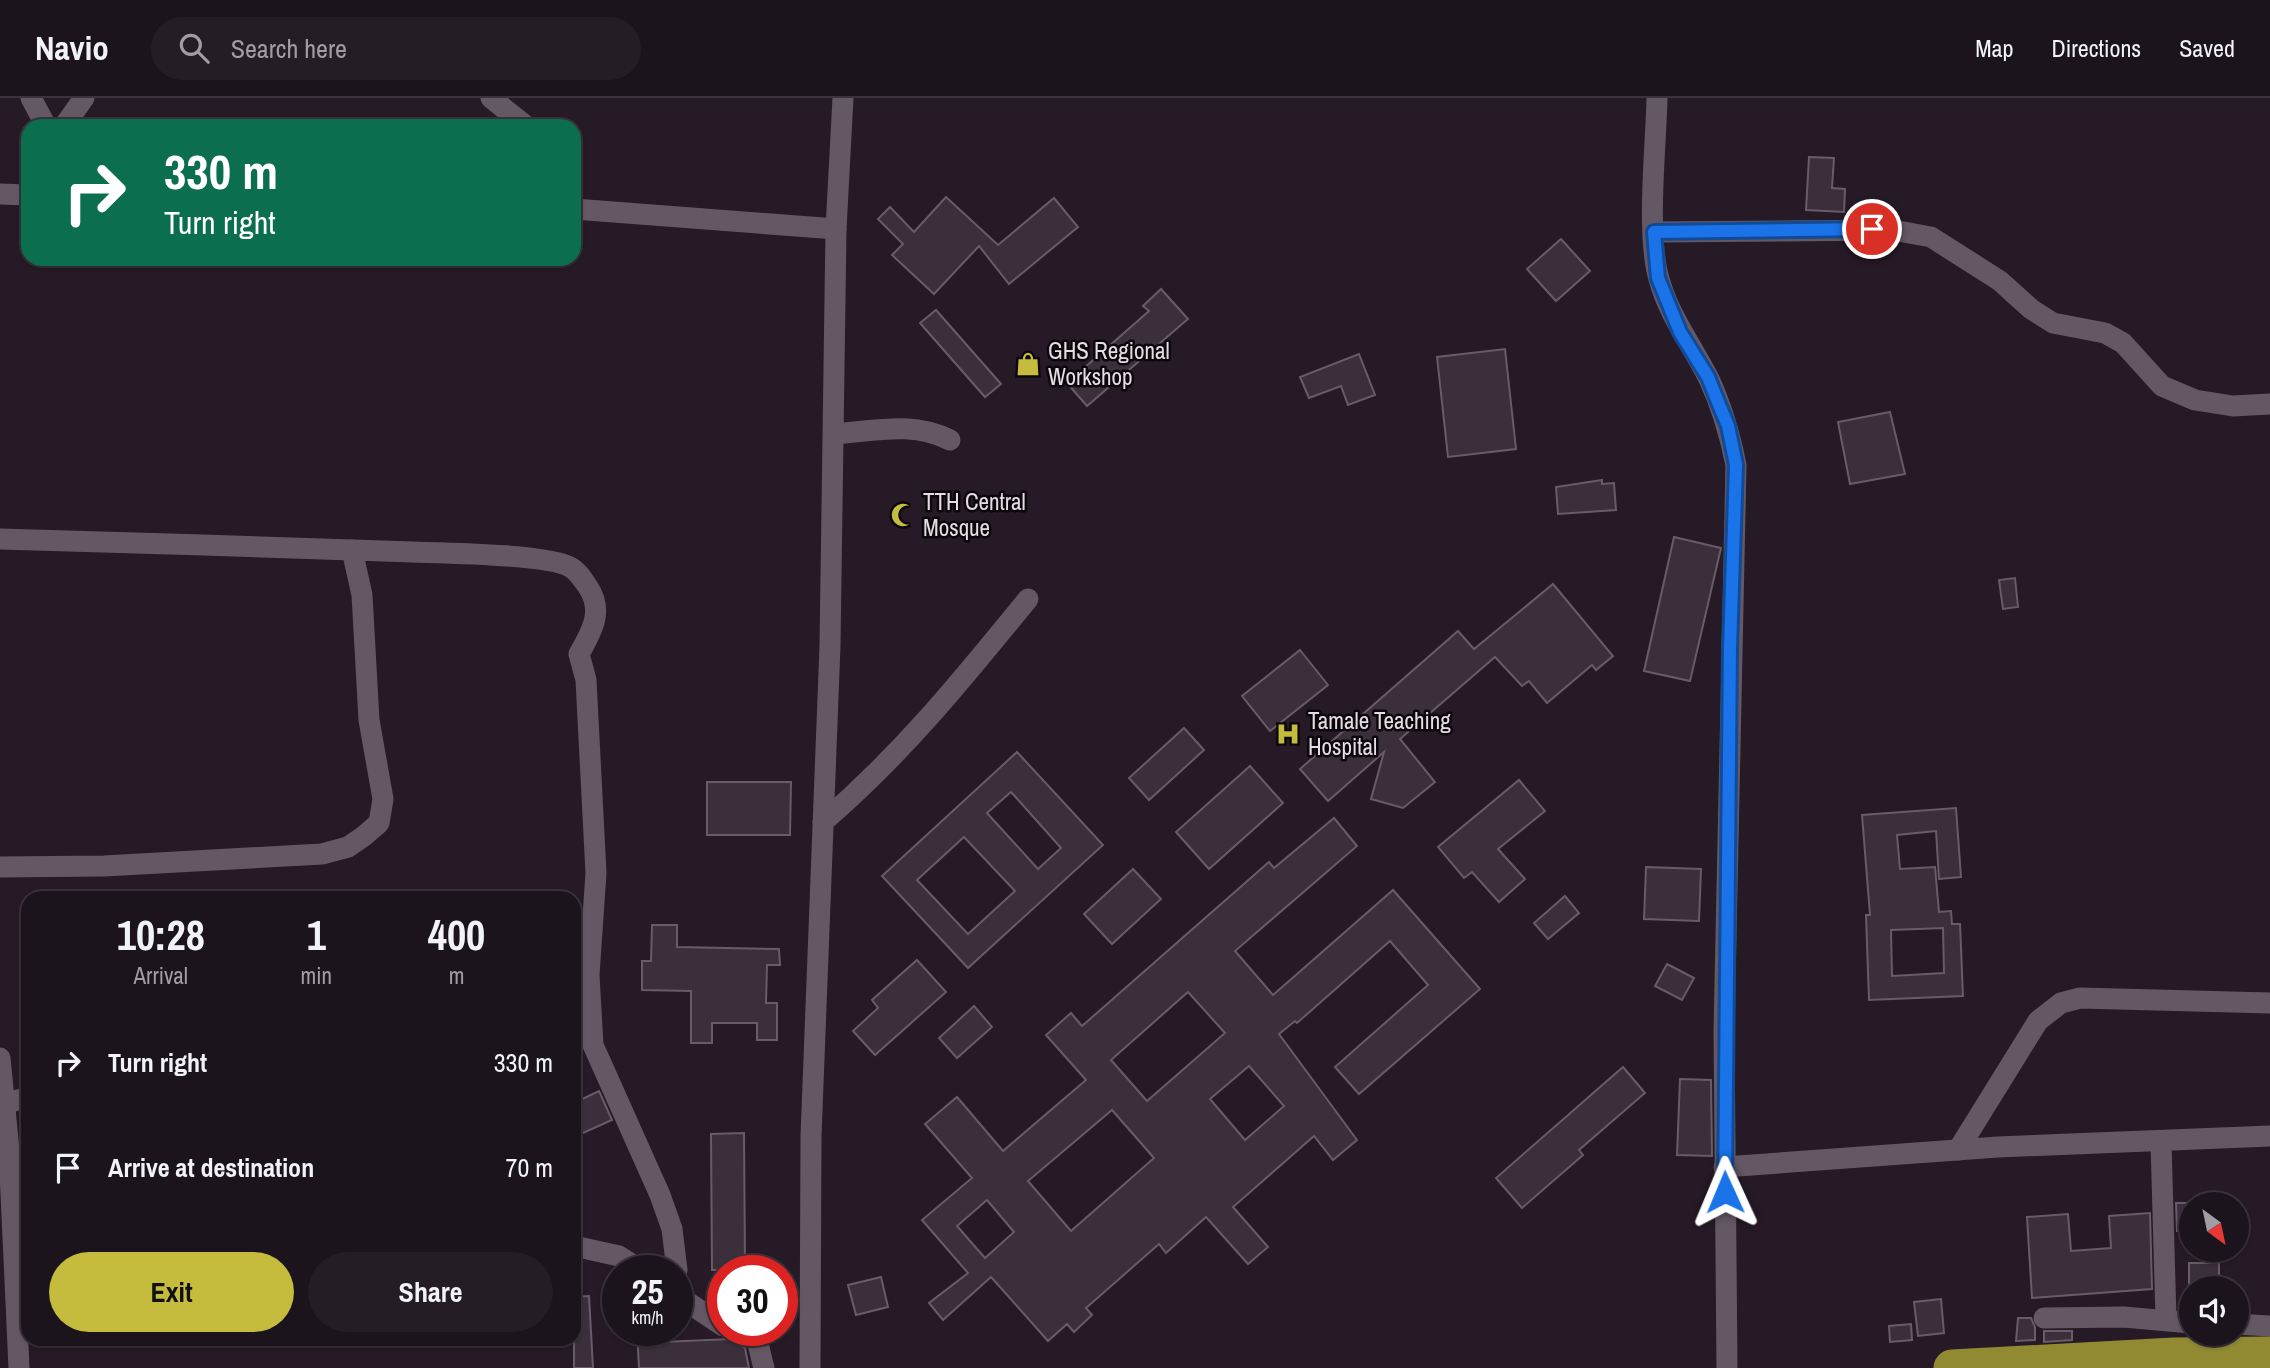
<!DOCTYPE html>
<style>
body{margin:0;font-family:"Archivo Narrow",sans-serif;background:#251d25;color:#f1f3f6;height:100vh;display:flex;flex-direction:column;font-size:26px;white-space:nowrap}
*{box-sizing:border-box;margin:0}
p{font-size:23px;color:#a09ea3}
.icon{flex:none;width:38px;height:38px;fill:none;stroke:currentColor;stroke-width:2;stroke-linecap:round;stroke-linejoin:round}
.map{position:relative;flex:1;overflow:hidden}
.details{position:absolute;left:21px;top:793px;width:560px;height:455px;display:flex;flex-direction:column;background:#1c141c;border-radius:21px;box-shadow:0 2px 5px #0004,0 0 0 2px #3a333b}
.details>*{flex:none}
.guide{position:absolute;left:21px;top:21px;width:560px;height:147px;border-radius:21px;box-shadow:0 2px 5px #0004,0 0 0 2px #3a333b;background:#0b6e4f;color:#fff;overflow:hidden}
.needle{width:46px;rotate:147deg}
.tools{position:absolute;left:2179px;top:1094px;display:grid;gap:14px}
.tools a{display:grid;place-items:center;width:70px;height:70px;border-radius:50%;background:#1c141c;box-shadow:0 2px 5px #0004,0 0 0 2px #3a333b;font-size:35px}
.speed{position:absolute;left:602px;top:1157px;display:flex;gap:14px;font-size:35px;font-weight:700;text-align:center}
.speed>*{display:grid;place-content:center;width:91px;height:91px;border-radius:50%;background:#1c141c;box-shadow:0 2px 5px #0004,0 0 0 2px #3a333b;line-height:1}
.speed small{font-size:18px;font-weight:400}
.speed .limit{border:10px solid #d22;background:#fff;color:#111}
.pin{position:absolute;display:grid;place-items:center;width:60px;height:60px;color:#fff;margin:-30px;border:4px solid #fff;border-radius:50%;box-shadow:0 2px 7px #0007}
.me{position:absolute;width:77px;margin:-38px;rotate:359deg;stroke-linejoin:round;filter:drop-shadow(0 0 5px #0008)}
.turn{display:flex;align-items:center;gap:24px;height:147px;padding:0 28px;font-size:32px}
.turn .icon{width:91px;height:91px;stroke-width:2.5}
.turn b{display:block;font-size:49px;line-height:60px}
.eta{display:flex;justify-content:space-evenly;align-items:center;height:119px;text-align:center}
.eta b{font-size:42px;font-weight:800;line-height:49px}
.primary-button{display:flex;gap:14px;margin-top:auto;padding:14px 28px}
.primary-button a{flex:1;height:80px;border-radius:42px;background:#c5bc3d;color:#111;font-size:28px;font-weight:800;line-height:80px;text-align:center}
.primary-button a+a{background:#251d25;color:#f1f3f6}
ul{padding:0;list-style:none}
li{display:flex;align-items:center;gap:21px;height:105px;padding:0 28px}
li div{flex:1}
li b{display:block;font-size:26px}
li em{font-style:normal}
header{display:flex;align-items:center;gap:42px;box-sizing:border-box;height:98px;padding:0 35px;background:#1c141c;border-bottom:2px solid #3a333b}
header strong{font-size:33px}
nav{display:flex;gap:38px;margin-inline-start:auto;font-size:24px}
.search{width:490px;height:63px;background:#251d25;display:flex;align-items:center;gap:18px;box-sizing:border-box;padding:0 24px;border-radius:38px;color:#a09ea3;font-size:26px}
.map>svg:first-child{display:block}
.building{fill:#3b2f3c;stroke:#695b69;stroke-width:2;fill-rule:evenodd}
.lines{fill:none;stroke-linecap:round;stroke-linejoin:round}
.street{stroke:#655865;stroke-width:21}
.highway{stroke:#918a33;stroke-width:37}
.route-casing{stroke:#114b97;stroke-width:18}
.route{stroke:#1a73e8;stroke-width:12}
.labels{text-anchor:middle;stroke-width:5;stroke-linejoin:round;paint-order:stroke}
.poi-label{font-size:23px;fill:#e5dde5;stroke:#0c070c;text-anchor:start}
</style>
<header>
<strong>Navio</strong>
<div class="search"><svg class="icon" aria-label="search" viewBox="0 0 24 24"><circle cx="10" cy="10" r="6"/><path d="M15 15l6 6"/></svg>Search here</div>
<nav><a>Map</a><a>Directions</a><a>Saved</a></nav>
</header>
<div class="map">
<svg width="2270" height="1270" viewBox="0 0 2270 1270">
<rect width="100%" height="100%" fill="#261a26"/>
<g class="building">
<path d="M 1809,59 L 1834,60 L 1832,90 L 1845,91 L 1844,114 L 1806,112 Z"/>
<path d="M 946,99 L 998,147 L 1054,100 L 1078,129 L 1009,186 L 979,148 L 934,196 L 892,157 L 903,146 L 878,121 L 890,109 L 914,134 Z"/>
<path d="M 1561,141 L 1590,173 L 1556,203 L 1527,171 Z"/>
<path d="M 1161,191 L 1188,221 L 1087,308 L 1067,285 L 1149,213 L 1143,208 Z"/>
<path d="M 936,212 L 1001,286 L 985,299 L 920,225 Z"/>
<path d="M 1505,251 L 1516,351 L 1448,359 L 1437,259 Z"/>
<path d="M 1359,256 L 1375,297 L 1348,307 L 1341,288 L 1309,300 L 1300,279 Z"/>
<path d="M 1890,314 L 1905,376 L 1850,386 L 1838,324 Z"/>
<path d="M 1602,382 L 1602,386 L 1614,385 L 1616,412 L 1558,416 L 1556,389 Z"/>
<path d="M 1674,439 L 1721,450 L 1690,583 L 1644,573 Z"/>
<path d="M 2015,480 L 2018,509 L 2003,511 L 1999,482 Z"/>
<path d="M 1553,486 L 1613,558 L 1596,572 L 1592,567 L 1547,605 L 1529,583 L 1522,588 L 1495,559 L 1400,641 L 1435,684 L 1403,710 L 1371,701 L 1384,654 L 1328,703 L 1300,671 L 1458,533 L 1474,551 Z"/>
<path d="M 1300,552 L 1328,587 L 1270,633 L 1242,598 Z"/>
<path d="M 1184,630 L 1204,652 L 1149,702 L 1129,680 Z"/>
<path d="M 1017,654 L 1103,747 L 968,870 L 882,778 ZM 1011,694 L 1061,750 L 1038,771 L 987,715 ZM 964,739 L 1015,793 L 968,836 L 917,782 Z"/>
<path d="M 1250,668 L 1283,705 L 1209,771 L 1176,734 Z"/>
<path d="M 1519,682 L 1545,713 L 1498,751 L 1525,781 L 1499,804 L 1472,774 L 1464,780 L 1438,749 Z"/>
<path d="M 707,684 L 791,684 L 790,737 L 707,737 Z"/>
<path d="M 1956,710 L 1961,779 L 1939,781 L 1936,733 L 1897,737 L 1900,771 L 1935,769 L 1939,814 L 1951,813 L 1952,826 L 1960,826 L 1963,898 L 1869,902 L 1866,817 L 1870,817 L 1862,717 ZM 1943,830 L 1944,875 L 1892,878 L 1891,832 Z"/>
<path d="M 1334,720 L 1357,748 L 1235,853 L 1273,897 L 1393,792 L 1480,891 L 1359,996 L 1335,969 L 1428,887 L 1390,843 L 1297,925 L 1295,923 L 1279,936 L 1357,1042 L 1333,1062 L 1314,1038 L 1233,1109 L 1268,1149 L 1248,1166 L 1206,1119 L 1166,1155 L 1159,1146 L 1086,1210 L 1092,1217 L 1074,1234 L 1067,1226 L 1048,1243 L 991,1179 L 943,1222 L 929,1205 L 968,1175 L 922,1122 L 972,1080 L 925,1026 L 957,999 L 1003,1053 L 1086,982 L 1046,937 L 1071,915 L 1082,928 L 1269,764 L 1274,770 ZM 1188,894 L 1225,935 L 1147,1003 L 1111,962 ZM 1249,968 L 1284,1008 L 1245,1042 L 1210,1001 ZM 1112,1012 L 1154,1060 L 1071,1133 L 1028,1083 ZM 987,1102 L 1014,1134 L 985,1160 L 957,1128 Z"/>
<path d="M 1646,769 L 1701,771 L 1699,823 L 1644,821 Z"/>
<path d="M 1133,771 L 1161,801 L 1112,846 L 1084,816 Z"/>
<path d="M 1565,798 L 1579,815 L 1548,841 L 1534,825 Z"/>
<path d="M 652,827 L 677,827 L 677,849 L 779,851 L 780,867 L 767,867 L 766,905 L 777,905 L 777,942 L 757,942 L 757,925 L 712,925 L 712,945 L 691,945 L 691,893 L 642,892 L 642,863 L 651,863 Z"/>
<path d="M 917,862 L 946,894 L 875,957 L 853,933 L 878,910 L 872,902 Z"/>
<path d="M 1667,866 L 1694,880 L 1682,902 L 1655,888 Z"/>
<path d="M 974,908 L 992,929 L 957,960 L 939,940 Z"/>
<path d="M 1623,969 L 1645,995 L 1579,1052 L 1583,1057 L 1522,1110 L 1496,1080 Z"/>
<path d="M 1680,981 L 1711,982 L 1712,1058 L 1677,1057 Z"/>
<path d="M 599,993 L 612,1022 L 574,1039 L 574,1005 Z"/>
<path d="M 744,1035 L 745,1172 L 712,1172 L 711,1036 Z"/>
<path d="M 2176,1105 L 2191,1105 L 2191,1133 L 2177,1133 Z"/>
<path d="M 2150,1115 L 2152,1191 L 2032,1200 L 2027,1119 L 2068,1116 L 2071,1153 L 2111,1150 L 2109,1118 Z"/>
<rect x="2189" y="1165" width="30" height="25"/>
<path d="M 881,1179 L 888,1209 L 856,1217 L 848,1187 Z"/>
<path d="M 589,1198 L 593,1270 L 574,1270 L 574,1199 Z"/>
<path d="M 1941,1201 L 1944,1235 L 1918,1238 L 1914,1204 Z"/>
<path d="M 2018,1220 L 2031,1220 L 2035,1229 L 2035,1242 L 2016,1243 Z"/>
<path d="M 1911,1226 L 1912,1242 L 1890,1244 L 1889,1228 Z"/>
<path d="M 637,1232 L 662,1232 L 662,1244 L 731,1241 L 745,1250 L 749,1270 L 639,1270 Z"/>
<path d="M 2044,1233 L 2072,1233 L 2072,1242 L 2044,1244 Z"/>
</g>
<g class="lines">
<g class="street">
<path d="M 31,0 L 46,28"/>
<path d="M 491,0 L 526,28"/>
<path d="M 1657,0 C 1656,49 1646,136 1659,181 C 1669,218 1692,247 1709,281 C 1722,309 1730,337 1736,367 L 1724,933 L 1727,1270"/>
<path d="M 64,28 L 84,0"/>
<path d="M 0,96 L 28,97"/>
<path d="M 574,111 L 836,131"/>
<path d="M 1654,134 L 1893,132 L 1931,139 L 2000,183 L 2031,211 L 2053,225 L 2105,235 L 2123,245 L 2162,288 L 2195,302 L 2233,308 L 2270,306"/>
<path d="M 834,336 C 876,333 912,323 950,342"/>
<path d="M 0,441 C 138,445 275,449 413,454 C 443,455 548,456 570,469 C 578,473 583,482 588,489 C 604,513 592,533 579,556 L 586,582 L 596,775 L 589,877 L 593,947 L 660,1097 L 672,1131 L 677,1172"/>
<path d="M 823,724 C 904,654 961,583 1028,501"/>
<path d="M 0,769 L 104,768 L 322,756 L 348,749 L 364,738 L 379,725 L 383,701 L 369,622 L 362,497 L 352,452"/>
<path d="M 0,960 L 9,1052 L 19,1270"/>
<path d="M 4,1006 L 28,999"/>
<path d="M 2161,1044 L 2166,1221"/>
<path d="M 1958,1052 L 2038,923 L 2061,905 L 2080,900 L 2270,905"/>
<path d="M 1724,1069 L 1998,1049 L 2270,1038"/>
<path d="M 574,1148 L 619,1158 L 641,1172"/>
<path d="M 677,1197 L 723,1228"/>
<path d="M 2044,1220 L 2124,1219 L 2191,1225"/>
<path d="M 2236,1226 L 2270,1228"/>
<path d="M 740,1232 C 762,1239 758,1251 764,1270"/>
<path d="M 810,1270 L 811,1038 L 830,548 L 836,131 L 843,0"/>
</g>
<path class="highway" d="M 1952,1270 L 2174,1258 L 2270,1257"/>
</g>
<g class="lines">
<g class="route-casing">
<path id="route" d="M 1725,1094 L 1730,550 L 1736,367 L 1728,328 L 1718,304 L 1708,279 L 1680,234 L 1658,180 L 1654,134 L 1872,131"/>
</g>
<use href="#route" class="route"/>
</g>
<defs>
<g id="shop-bare" transform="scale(1.89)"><path d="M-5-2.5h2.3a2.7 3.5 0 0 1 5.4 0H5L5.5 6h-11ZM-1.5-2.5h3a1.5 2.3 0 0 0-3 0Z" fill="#c5bc3d" stroke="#0c070c" stroke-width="2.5" paint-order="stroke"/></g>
<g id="mosque-bare" transform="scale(1.89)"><path d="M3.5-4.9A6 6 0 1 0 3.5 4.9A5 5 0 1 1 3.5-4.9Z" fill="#c5bc3d" stroke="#0c070c" stroke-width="2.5" paint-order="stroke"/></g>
<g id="hospital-bare" transform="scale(1.89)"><path d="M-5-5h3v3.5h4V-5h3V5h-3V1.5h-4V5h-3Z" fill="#c5bc3d" stroke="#0c070c" stroke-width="2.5" paint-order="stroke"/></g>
</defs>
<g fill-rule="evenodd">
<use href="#shop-bare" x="1028" y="266"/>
<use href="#mosque-bare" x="903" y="417"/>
<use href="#hospital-bare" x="1288" y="636"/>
</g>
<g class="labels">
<g class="poi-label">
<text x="1048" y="261">GHS Regional<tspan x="1048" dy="26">Workshop</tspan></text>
<text x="923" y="412">TTH Central<tspan x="923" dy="26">Mosque</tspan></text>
<text x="1308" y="631">Tamale Teaching<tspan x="1308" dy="26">Hospital</tspan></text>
</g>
</g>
</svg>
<div class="tools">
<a><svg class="needle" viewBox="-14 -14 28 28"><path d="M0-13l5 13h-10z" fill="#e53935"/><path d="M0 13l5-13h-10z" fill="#a09ea3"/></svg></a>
<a><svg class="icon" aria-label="sound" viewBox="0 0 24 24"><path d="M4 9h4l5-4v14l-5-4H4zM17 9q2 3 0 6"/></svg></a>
</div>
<div class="speed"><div>25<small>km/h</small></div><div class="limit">30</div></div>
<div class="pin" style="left:1872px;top:131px;background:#d93025"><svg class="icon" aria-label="arrive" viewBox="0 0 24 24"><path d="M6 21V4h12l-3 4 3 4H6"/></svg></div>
<svg class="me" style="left:1725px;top:1094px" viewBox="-20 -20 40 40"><path d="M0-17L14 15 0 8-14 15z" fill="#1a73e8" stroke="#fff" stroke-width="4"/></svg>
<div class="guide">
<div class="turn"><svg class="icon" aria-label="right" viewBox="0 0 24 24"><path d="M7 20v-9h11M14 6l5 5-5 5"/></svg><div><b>330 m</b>Turn right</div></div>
</div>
<section class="details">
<div class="eta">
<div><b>10:28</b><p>Arrival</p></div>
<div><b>1</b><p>min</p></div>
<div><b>400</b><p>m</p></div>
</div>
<ul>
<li><svg class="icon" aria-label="right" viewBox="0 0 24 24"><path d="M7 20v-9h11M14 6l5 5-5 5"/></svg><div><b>Turn right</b></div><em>330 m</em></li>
<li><svg class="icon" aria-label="arrive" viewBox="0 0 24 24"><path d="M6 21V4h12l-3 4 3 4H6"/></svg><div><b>Arrive at destination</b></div><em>70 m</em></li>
</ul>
<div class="primary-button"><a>Exit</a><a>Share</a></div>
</section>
</div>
